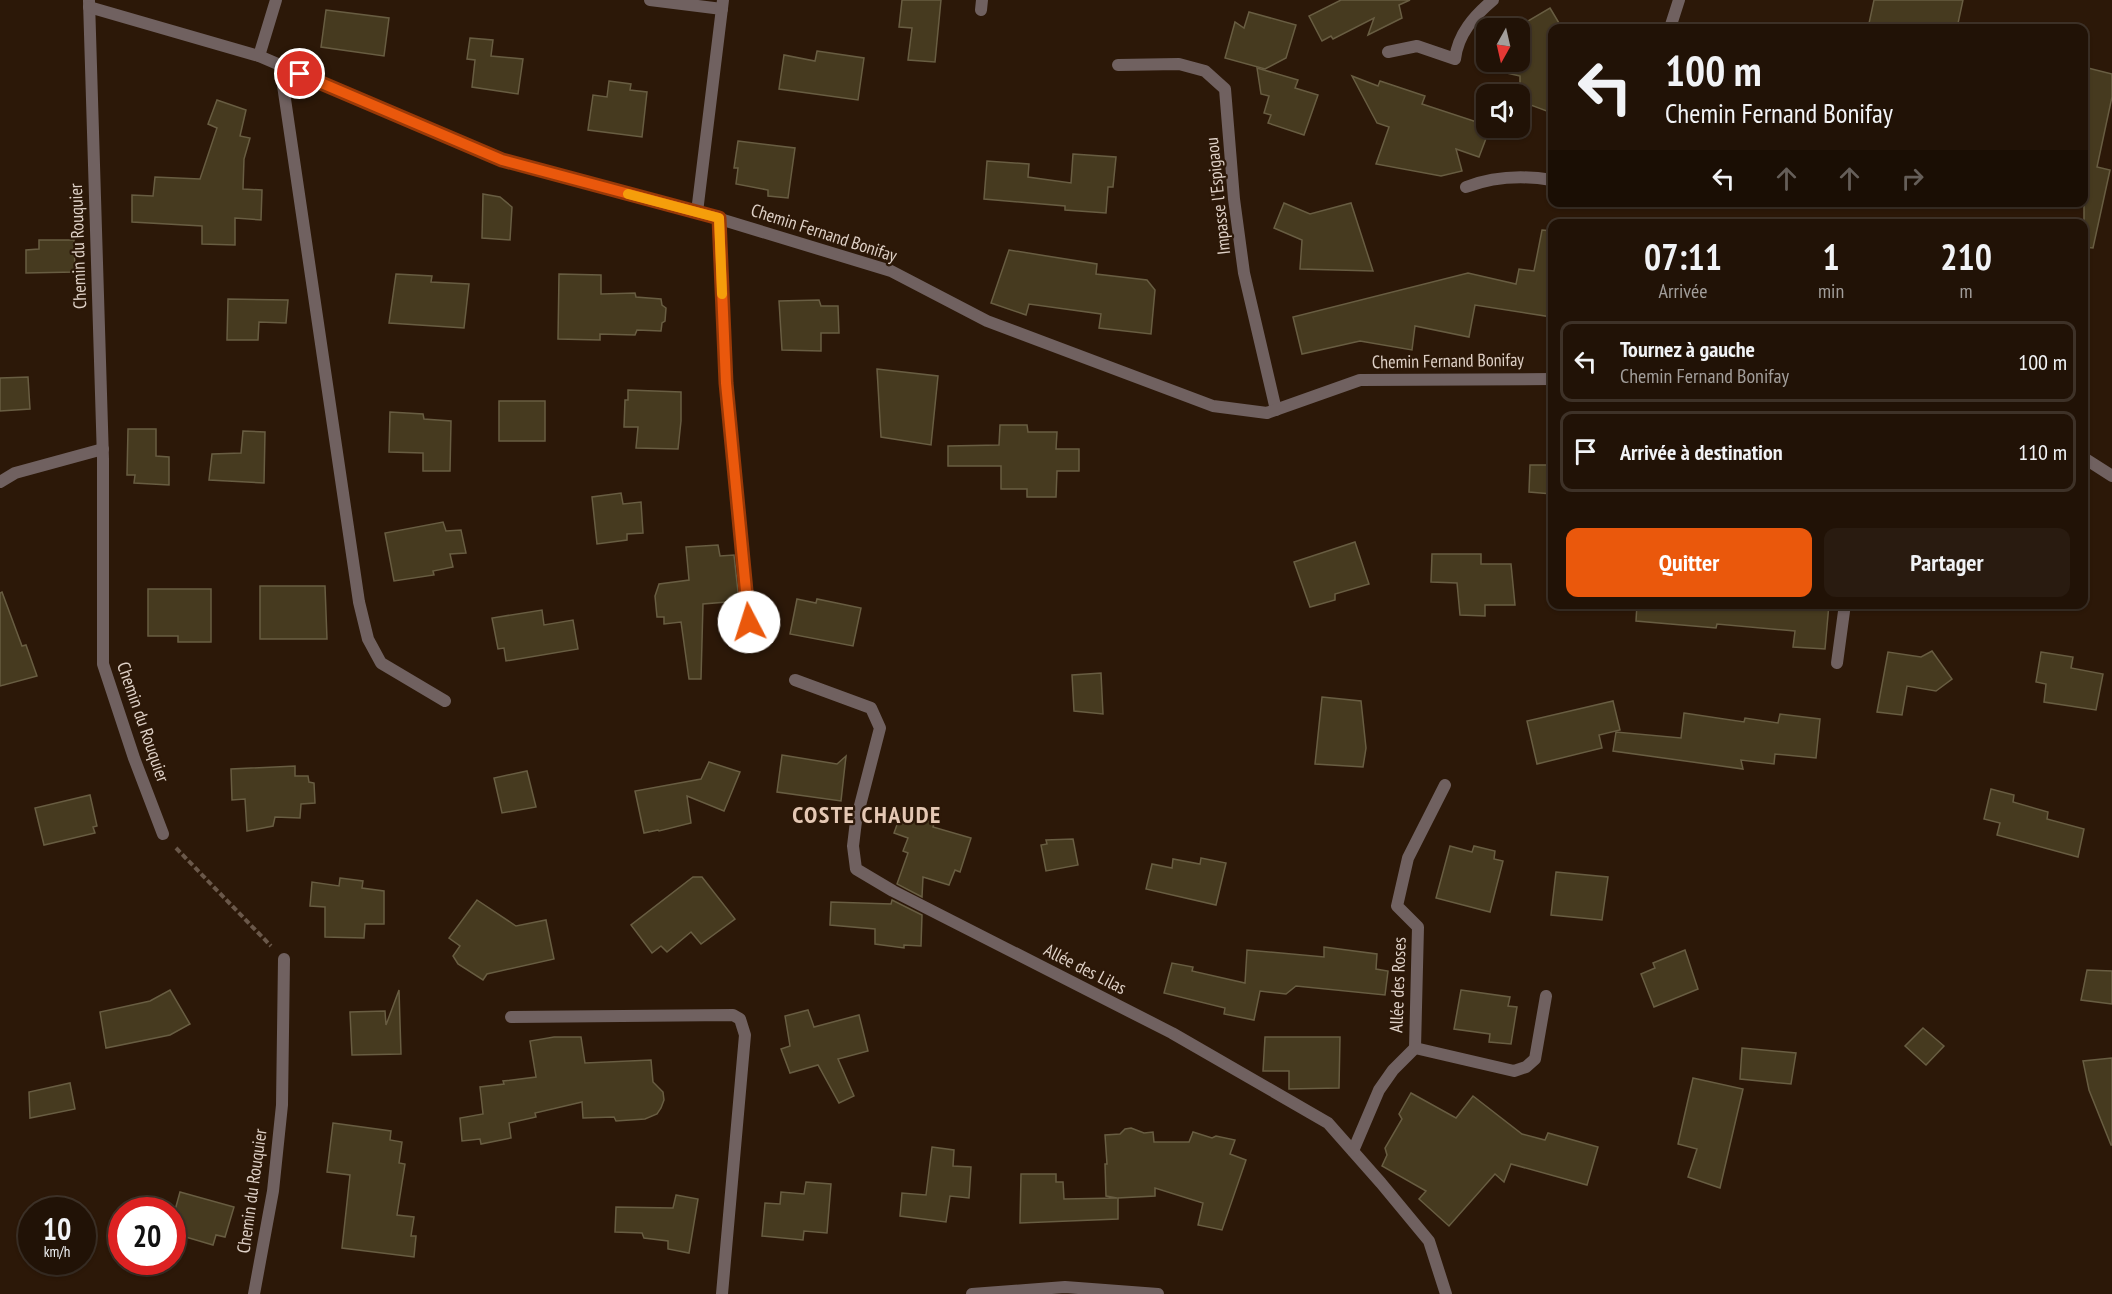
<!DOCTYPE html>
<html lang="fr">
<meta charset="utf-8">
<style>
body{margin:0;font-family:"PT Sans Narrow",sans-serif;background:#291b10;color:#f1f3f6;height:100vh;display:flex;flex-direction:column;font-size:22px;white-space:nowrap}
*{box-sizing:border-box;margin:0}
p{font-size:20px;color:#a29e9b}
.icon{flex:none;width:33px;height:33px;fill:none;stroke:currentColor;stroke-width:2;stroke-linecap:round;stroke-linejoin:round}
.map{position:relative;flex:1;overflow:hidden}
.sheet{position:absolute;left:1548px;top:219px;width:540px;height:390px;display:flex;flex-direction:column;background:#211206;border-radius:12px;box-shadow:0 2px 4px #0004,0 0 0 2px #3e3228}
.sheet>*{flex:none}
.top-card{position:absolute;left:1548px;top:24px;width:540px;height:183px;border-radius:12px;box-shadow:0 2px 4px #0004,0 0 0 2px #3e3228;background:#211206;color:#f1f3f6;overflow:hidden}
.needle{width:39px;rotate:188deg}
.fabs{position:absolute;left:1476px;top:18px;display:grid;gap:12px}
.fabs a{display:grid;place-items:center;width:54px;height:54px;border-radius:12px;background:#211206;box-shadow:0 2px 4px #0004,0 0 0 2px #3e3228;font-size:30px}
.speed{position:absolute;left:18px;top:1197px;display:flex;gap:12px;font-size:30px;font-weight:700;text-align:center}
.speed>*{display:grid;place-content:center;width:78px;height:78px;border-radius:50%;background:#211206;box-shadow:0 2px 4px #0004,0 0 0 2px #3e3228;line-height:1}
.speed small{font-size:15px;font-weight:400}
.speed .limit{border:9px solid #d22;background:#fff;color:#111}
.pin{position:absolute;display:grid;place-items:center;width:51px;height:51px;color:#fff;margin:-26px;border:3px solid #fff;border-radius:50%;box-shadow:0 2px 6px #0007}
.me{position:absolute;width:66px;margin:-33px;rotate:355deg;stroke-linejoin:round;filter:drop-shadow(0 0 4px #0008)}
.turn{display:flex;align-items:center;gap:21px;height:126px;padding:0 18px;font-size:27px}
.turn .icon{width:78px;height:78px;stroke-width:2.5}
.turn b{display:block;font-size:42px;line-height:51px}
.lanes{display:flex;align-items:center;height:57px;padding:0 18px;background:#0003;justify-content:center;gap:30px;direction:ltr}
.lanes .off{opacity:.35}
.eta{display:flex;justify-content:space-evenly;align-items:center;height:102px;text-align:center}
.eta b{font-size:36px;font-weight:700;line-height:42px}
.cta{display:flex;gap:12px;margin-top:auto;padding:12px 18px}
.cta a{flex:1;height:69px;border-radius:12px;background:#ea580c;color:#fff;font-size:24px;font-weight:700;line-height:69px;text-align:center}
.cta a+a{background:#291b10;color:#f1f3f6}
ul{padding:0;list-style:none}
li{display:flex;align-items:center;gap:18px;height:81px;margin:0 12px 9px;padding:0 6px;border:3px solid #3e3228;border-radius:12px}
li div{flex:1}
li b{display:block;font-size:22px}
li em{font-style:normal}
.map>svg:first-child{display:block}
.building{fill:#463a1f;stroke:#685d42;stroke-width:1.5}
.lines{fill:none;stroke-linecap:round;stroke-linejoin:round}
.path{stroke:#6a584a;stroke-width:4;stroke-dasharray:6 3;stroke-linecap:butt}
.lane{stroke:#706160;stroke-width:12}
.street{stroke:#706160;stroke-width:12}
.route-casing{stroke:#983908;stroke-width:15}
.route{stroke:#ea580c;stroke-width:10}
.slow{stroke:#f59e0b;stroke-width:10}
.labels{text-anchor:middle;stroke-width:4.5;stroke-linejoin:round;paint-order:stroke}
.street-label{font-size:18px;fill:#ded0c6;stroke:#2c1808}
.district-label{font-size:24px;font-weight:bold;letter-spacing:1.5px;fill:#e5c8b4;stroke:#2c1808}
</style>
<div class="map">
<svg width="2112" height="1294" viewBox="0 0 2112 1294">
<rect width="100%" height="100%" fill="#2c1808"/>
<g class="building">
<path d="M 902,0 L 941,0 L 935,62 L 908,60 L 912,28 L 899,27 Z"/>
<path d="M 1341,0 L 1410,0 L 1399,5 L 1402,18 L 1368,35 L 1374,18 L 1333,39 L 1331,36 L 1322,41 L 1309,16 Z"/>
<path d="M 1874,0 L 1963,0 L 1957,28 L 1868,28 Z"/>
<path d="M 1550,8 L 1562,28 L 1552,28 L 1552,113 L 1520,101 L 1520,76 L 1507,73 L 1520,62 L 1520,28 L 1516,28 Z"/>
<path d="M 326,10 L 389,18 L 384,56 L 321,47 Z"/>
<path d="M 1249,12 L 1296,25 L 1286,58 L 1265,69 L 1225,58 L 1235,22 L 1244,28 Z"/>
<path d="M 470,38 L 493,40 L 491,56 L 523,59 L 518,94 L 472,87 L 475,60 L 467,59 Z"/>
<path d="M 817,51 L 864,58 L 858,100 L 779,89 L 784,55 L 815,61 Z"/>
<path d="M 2084,67 L 2112,74 L 2112,97 L 2097,167 L 2110,170 L 2093,248 L 2084,247 Z"/>
<path d="M 1257,68 L 1298,80 L 1295,88 L 1318,95 L 1304,135 L 1268,123 L 1271,115 L 1264,113 L 1269,96 L 1261,94 Z"/>
<path d="M 1352,76 L 1378,86 L 1380,81 L 1425,96 L 1422,104 L 1486,125 L 1486,128 L 1490,128 L 1479,157 L 1456,149 L 1462,171 L 1441,176 L 1376,164 L 1389,127 L 1377,123 Z"/>
<path d="M 609,81 L 631,84 L 630,90 L 647,92 L 642,137 L 588,130 L 593,95 L 607,97 Z"/>
<path d="M 217,100 L 246,110 L 240,136 L 250,138 L 244,159 L 243,189 L 262,190 L 261,220 L 235,218 L 235,245 L 202,244 L 202,226 L 132,222 L 132,195 L 153,196 L 155,177 L 200,179 L 217,128 L 208,124 Z"/>
<path d="M 738,141 L 795,148 L 788,198 L 768,196 L 768,190 L 736,184 L 738,168 L 734,168 Z"/>
<path d="M 1073,154 L 1116,157 L 1113,187 L 1108,187 L 1106,213 L 1065,210 L 1065,206 L 984,199 L 987,161 L 1029,164 L 1028,177 L 1071,183 Z"/>
<path d="M 483,194 L 500,197 L 512,207 L 510,240 L 482,238 Z"/>
<path d="M 1284,203 L 1310,214 L 1351,203 L 1373,271 L 1300,269 L 1302,240 L 1274,228 Z"/>
<path d="M 1542,230 L 1552,231 L 1552,317 L 1475,305 L 1469,337 L 1415,326 L 1412,350 L 1360,341 L 1302,354 L 1293,317 L 1468,273 L 1516,284 L 1519,269 L 1534,271 Z"/>
<path d="M 39,240 L 74,240 L 75,272 L 26,273 L 26,250 L 39,249 Z"/>
<path d="M 1009,250 L 1097,264 L 1096,274 L 1147,280 L 1155,290 L 1151,334 L 1099,328 L 1101,314 L 1029,304 L 1026,315 L 991,303 Z"/>
<path d="M 396,274 L 432,276 L 431,282 L 469,284 L 464,328 L 389,323 Z"/>
<path d="M 559,274 L 601,275 L 601,294 L 635,293 L 636,297 L 661,299 L 662,305 L 666,308 L 665,321 L 662,323 L 661,331 L 637,330 L 635,335 L 600,334 L 600,340 L 558,339 Z"/>
<path d="M 228,299 L 288,300 L 286,323 L 259,322 L 258,340 L 227,340 Z"/>
<path d="M 819,300 L 821,306 L 838,306 L 839,333 L 821,333 L 821,351 L 782,350 L 779,301 Z"/>
<path d="M 877,369 L 938,376 L 931,445 L 881,437 Z"/>
<path d="M 28,377 L 30,409 L 0,411 L 0,378 Z"/>
<path d="M 628,390 L 681,392 L 681,421 L 678,449 L 636,448 L 638,427 L 624,427 L 625,400 L 628,400 Z"/>
<rect x="499" y="401" width="46" height="40"/>
<path d="M 390,412 L 423,414 L 424,419 L 451,421 L 450,471 L 423,471 L 423,453 L 389,452 Z"/>
<path d="M 1000,425 L 1027,425 L 1028,432 L 1057,432 L 1056,449 L 1079,449 L 1079,471 L 1057,471 L 1056,497 L 1027,497 L 1027,489 L 1001,489 L 1001,466 L 948,466 L 948,446 L 999,445 Z"/>
<path d="M 128,429 L 156,429 L 156,456 L 169,457 L 169,485 L 134,483 L 135,475 L 127,475 Z"/>
<path d="M 243,431 L 265,432 L 264,483 L 209,480 L 212,454 L 241,453 Z"/>
<path d="M 1530,465 L 1552,465 L 1552,494 L 1529,492 Z"/>
<path d="M 621,493 L 623,504 L 641,502 L 643,533 L 627,534 L 627,540 L 597,544 L 592,497 Z"/>
<path d="M 443,522 L 446,531 L 461,530 L 466,553 L 450,554 L 453,567 L 433,571 L 434,575 L 394,581 L 385,533 Z"/>
<path d="M 1355,542 L 1369,584 L 1335,594 L 1335,600 L 1310,607 L 1294,562 Z"/>
<path d="M 718,545 L 720,556 L 734,555 L 739,601 L 703,604 L 701,679 L 689,679 L 681,622 L 664,624 L 664,617 L 657,617 L 655,596 L 659,584 L 689,580 L 686,547 Z"/>
<path d="M 1432,554 L 1481,554 L 1481,564 L 1511,564 L 1515,605 L 1485,605 L 1485,616 L 1460,615 L 1457,583 L 1431,582 Z"/>
<path d="M 260,586 L 325,586 L 327,639 L 260,639 Z"/>
<path d="M 148,589 L 211,589 L 211,642 L 178,642 L 178,636 L 148,636 Z"/>
<path d="M 2,592 L 22,646 L 26,645 L 37,676 L 0,686 L 0,593 Z"/>
<path d="M 797,599 L 816,603 L 817,599 L 861,608 L 853,646 L 790,634 Z"/>
<path d="M 1637,604 L 1829,604 L 1825,649 L 1793,647 L 1795,631 L 1717,624 L 1716,628 L 1636,621 Z"/>
<path d="M 542,610 L 544,625 L 573,620 L 578,649 L 506,661 L 504,648 L 498,649 L 492,618 Z"/>
<path d="M 1932,651 L 1952,679 L 1936,691 L 1907,686 L 1902,715 L 1877,712 L 1888,652 L 1921,657 Z"/>
<path d="M 2041,652 L 2073,657 L 2071,668 L 2103,674 L 2096,710 L 2044,702 L 2046,684 L 2036,682 Z"/>
<path d="M 1101,673 L 1103,714 L 1074,711 L 1072,675 Z"/>
<path d="M 1322,697 L 1361,701 L 1366,748 L 1363,767 L 1315,764 Z"/>
<path d="M 1613,701 L 1620,730 L 1599,735 L 1602,748 L 1537,764 L 1527,721 Z"/>
<path d="M 1684,713 L 1744,722 L 1745,718 L 1778,723 L 1780,714 L 1820,719 L 1816,758 L 1775,754 L 1774,764 L 1741,760 L 1743,769 L 1613,751 L 1616,732 L 1681,738 Z"/>
<path d="M 782,755 L 837,764 L 846,756 L 841,801 L 777,792 Z"/>
<path d="M 709,762 L 740,772 L 724,811 L 687,796 L 691,823 L 659,831 L 658,830 L 644,833 L 635,791 L 701,779 Z"/>
<path d="M 295,766 L 295,776 L 308,776 L 309,782 L 314,783 L 315,803 L 301,804 L 300,818 L 275,817 L 273,826 L 247,831 L 245,799 L 232,800 L 231,769 Z"/>
<path d="M 527,771 L 536,807 L 502,813 L 494,778 Z"/>
<path d="M 1991,789 L 2014,795 L 2013,802 L 2048,812 L 2047,819 L 2084,829 L 2078,857 L 1997,835 L 2000,823 L 1984,819 Z"/>
<path d="M 90,795 L 97,826 L 93,827 L 95,833 L 44,845 L 35,808 Z"/>
<path d="M 902,811 L 934,823 L 933,827 L 971,838 L 960,872 L 955,870 L 949,885 L 923,877 L 922,897 L 897,884 L 908,853 L 903,851 L 908,838 L 894,833 Z"/>
<path d="M 1073,839 L 1078,865 L 1046,871 L 1041,845 L 1047,844 L 1046,840 Z"/>
<path d="M 1450,846 L 1472,852 L 1474,846 L 1495,851 L 1494,859 L 1503,861 L 1490,912 L 1436,898 Z"/>
<path d="M 1201,858 L 1226,863 L 1216,905 L 1146,889 L 1152,864 L 1172,868 L 1173,859 L 1200,864 Z"/>
<path d="M 1556,872 L 1608,877 L 1602,920 L 1551,915 Z"/>
<path d="M 693,877 L 702,877 L 735,919 L 701,944 L 691,932 L 667,952 L 661,946 L 652,953 L 631,925 Z"/>
<path d="M 340,878 L 363,881 L 362,888 L 384,891 L 384,924 L 365,924 L 364,938 L 325,937 L 325,907 L 310,906 L 312,882 L 339,886 Z"/>
<path d="M 477,900 L 516,926 L 546,920 L 554,959 L 487,974 L 483,980 L 458,964 L 453,956 L 460,946 L 449,938 Z"/>
<path d="M 892,900 L 922,915 L 921,946 L 904,945 L 904,948 L 875,944 L 875,929 L 830,925 L 831,902 L 891,904 Z"/>
<path d="M 1324,947 L 1377,954 L 1376,969 L 1388,971 L 1385,995 L 1296,986 L 1286,994 L 1260,991 L 1254,1020 L 1224,1014 L 1225,1008 L 1164,993 L 1172,963 L 1193,967 L 1192,971 L 1245,983 L 1247,950 L 1324,957 Z"/>
<path d="M 1685,950 L 1698,989 L 1654,1007 L 1641,974 L 1655,968 L 1653,963 Z"/>
<path d="M 2087,970 L 2112,971 L 2112,1004 L 2081,1000 Z"/>
<path d="M 170,990 L 190,1024 L 170,1035 L 106,1048 L 100,1012 L 150,1001 Z"/>
<path d="M 399,990 L 401,1054 L 352,1055 L 350,1012 L 385,1011 L 386,1025 Z"/>
<path d="M 1461,990 L 1510,997 L 1508,1006 L 1517,1007 L 1511,1044 L 1489,1042 L 1490,1034 L 1454,1029 Z"/>
<path d="M 808,1010 L 814,1027 L 859,1015 L 868,1051 L 838,1059 L 854,1096 L 839,1103 L 818,1065 L 790,1073 L 781,1049 L 790,1046 L 785,1016 Z"/>
<path d="M 1923,1028 L 1944,1046 L 1926,1065 L 1905,1046 Z"/>
<path d="M 554,1037 L 581,1037 L 585,1063 L 651,1060 L 653,1082 L 663,1092 L 664,1100 L 661,1108 L 657,1114 L 645,1119 L 616,1121 L 614,1117 L 583,1118 L 582,1102 L 535,1113 L 536,1117 L 509,1123 L 511,1138 L 481,1144 L 480,1139 L 462,1141 L 460,1118 L 483,1114 L 480,1087 L 504,1084 L 503,1081 L 536,1077 L 530,1041 Z"/>
<path d="M 1265,1037 L 1340,1037 L 1339,1088 L 1289,1089 L 1289,1071 L 1263,1071 Z"/>
<path d="M 1742,1048 L 1796,1053 L 1791,1084 L 1740,1079 Z"/>
<path d="M 2112,1058 L 2112,1145 L 2111,1145 L 2089,1090 L 2083,1061 Z"/>
<path d="M 1693,1078 L 1743,1089 L 1720,1188 L 1688,1177 L 1697,1149 L 1678,1144 Z"/>
<path d="M 70,1083 L 75,1109 L 30,1118 L 29,1092 Z"/>
<path d="M 1411,1093 L 1456,1118 L 1473,1096 L 1522,1134 L 1545,1140 L 1548,1133 L 1598,1147 L 1587,1185 L 1511,1164 L 1504,1182 L 1495,1174 L 1449,1226 L 1419,1199 L 1426,1191 L 1382,1166 L 1387,1155 L 1385,1148 L 1402,1119 L 1399,1114 Z"/>
<path d="M 333,1123 L 391,1131 L 390,1140 L 402,1142 L 399,1163 L 405,1164 L 397,1215 L 414,1217 L 411,1236 L 416,1236 L 414,1257 L 342,1248 L 350,1175 L 327,1172 Z"/>
<path d="M 1131,1128 L 1144,1133 L 1153,1132 L 1154,1142 L 1189,1142 L 1193,1132 L 1212,1138 L 1216,1136 L 1235,1140 L 1230,1154 L 1246,1160 L 1222,1230 L 1198,1225 L 1203,1203 L 1155,1188 L 1155,1196 L 1118,1198 L 1118,1219 L 1020,1223 L 1021,1174 L 1056,1174 L 1056,1182 L 1063,1182 L 1064,1199 L 1117,1198 L 1106,1196 L 1105,1164 L 1107,1164 L 1105,1135 L 1120,1134 L 1125,1129 Z"/>
<path d="M 932,1147 L 954,1150 L 953,1166 L 971,1167 L 969,1198 L 950,1196 L 946,1222 L 900,1216 L 902,1193 L 926,1195 Z"/>
<path d="M 806,1182 L 831,1184 L 827,1233 L 804,1231 L 803,1240 L 762,1236 L 765,1203 L 780,1204 L 781,1192 L 804,1194 Z"/>
<path d="M 180,1192 L 234,1207 L 225,1237 L 216,1235 L 213,1245 L 172,1233 L 172,1221 Z"/>
<path d="M 676,1195 L 698,1199 L 689,1253 L 668,1249 L 668,1241 L 644,1238 L 642,1233 L 615,1232 L 616,1207 L 673,1208 Z"/>
</g>
<g class="lines">
<path class="path" d="M 176,848 L 271,946"/>
<g class="lane">
<path d="M 650,0 L 722,9"/>
<path d="M 981,10 L 982,0"/>
<path d="M 1670,28 L 1679,0"/>
<path d="M 1388,52 L 1417,46 L 1455,59 C 1458,34 1474,16 1493,0"/>
<path d="M 259,56 L 276,0"/>
<path d="M 280,65 L 359,602 L 368,639 L 381,663 L 445,701"/>
<path d="M 1118,65 L 1179,64 L 1205,71 L 1225,89 L 1234,199 L 1244,273 L 1276,410"/>
<path d="M 1466,187 C 1495,176 1522,175 1552,180"/>
<path d="M 697,212 L 723,0"/>
<path d="M 719,218 L 726,383 L 749,622"/>
<path d="M 0,482 L 15,473 L 103,449"/>
<path d="M 1837,663 L 1845,604"/>
</g>
<g class="street">
<path d="M 89,1 L 103,459 L 103,664 L 134,758 L 163,834"/>
<path d="M 89,7 L 259,56 L 502,160 L 697,212 L 891,271 L 987,321 L 1213,406 L 1267,413 L 1360,380 L 1552,379"/>
<path d="M 2084,458 L 2112,476"/>
<path d="M 795,680 L 871,708 L 880,728 L 856,821 L 853,846 L 856,869 L 893,891 L 1172,1033 L 1328,1123 L 1381,1183 L 1429,1241 L 1446,1294"/>
<path d="M 511,1017 L 733,1015 L 740,1019 L 745,1035 L 722,1294"/>
<path d="M 1415,1048 L 1514,1071 L 1526,1067 L 1535,1059 L 1546,996"/>
<path d="M 1353,1151 L 1379,1090 L 1393,1070 L 1415,1048 L 1418,927 L 1397,906 L 1408,858 L 1445,785"/>
<path d="M 254,1294 L 273,1191 L 282,1105 L 284,959"/>
<path d="M 972,1294 L 1065,1287 L 1158,1294"/>
</g>
</g>
<g class="lines">
<g class="route-casing">
<path id="route" d="M 300,74 L 502,160 L 719,218 L 726,383 L 749,622"/>
</g>
<use href="#route" class="route"/>
<path class="slow" d="M 628,194 L 719,218 L 722,294"/>
</g>
<g class="labels">
<g class="street-label">
<text transform="translate(1218 196) rotate(-96)" y="6">Impasse l'Espigaou</text>
<text transform="translate(824 233) rotate(18)" y="6">Chemin Fernand Bonifay</text>
<text transform="translate(78 246) rotate(-92)" y="6">Chemin du Rouquier</text>
<text transform="translate(1448 361) rotate(-1)" y="6">Chemin Fernand Bonifay</text>
<text transform="translate(143 722) rotate(71)" y="6">Chemin du Rouquier</text>
<text transform="translate(1085 969) rotate(27)" y="6">Allée des Lilas</text>
<text transform="translate(1398 985) rotate(-88)" y="6">Allée des Roses</text>
<text transform="translate(252 1191) rotate(-82)" y="6">Chemin du Rouquier</text>
</g>
<g class="district-label">
<text x="867" y="823">COSTE CHAUDE</text>
</g>
</g>
</svg>
<div class="fabs">
<a><svg class="needle" viewBox="-14 -14 28 28"><path d="M0-13l5 13h-10z" fill="#e53935"/><path d="M0 13l5-13h-10z" fill="#a29e9b"/></svg></a>
<a><svg class="icon" aria-label="sound" viewBox="0 0 24 24"><path d="M4 9h4l5-4v14l-5-4H4zM17 9q2 3 0 6"/></svg></a>
</div>
<div class="speed"><div>10<small>km/h</small></div><div class="limit">20</div></div>
<div class="pin" style="left:300px;top:74px;background:#d93025"><svg class="icon" aria-label="arrive" viewBox="0 0 24 24"><path d="M6 21V4h12l-3 4 3 4H6"/></svg></div>
<svg class="me" style="left:749px;top:622px" viewBox="-20 -20 40 40"><circle r="19" fill="#fff"/><path d="M0-13L10 11 0 6-10 11z" fill="#ea580c"/></svg>
<div class="top-card">
<div class="turn"><svg class="icon" aria-label="left" viewBox="0 0 24 24"><path d="M17 20v-9H6M10 6l-5 5 5 5"/></svg><div><b>100 m</b>Chemin Fernand Bonifay</div></div>
<div class="lanes"><svg class="icon" aria-label="left" viewBox="0 0 24 24"><path d="M17 20v-9H6M10 6l-5 5 5 5"/></svg><svg class="icon off" aria-label="ahead" viewBox="0 0 24 24"><path d="M12 20V5M6 11l6-6 6 6"/></svg><svg class="icon off" aria-label="ahead" viewBox="0 0 24 24"><path d="M12 20V5M6 11l6-6 6 6"/></svg><svg class="icon off" aria-label="right" viewBox="0 0 24 24"><path d="M7 20v-9h11M14 6l5 5-5 5"/></svg></div>
</div>
<section class="sheet">
<div class="eta">
<div><b>07:11</b><p>Arrivée</p></div>
<div><b>1</b><p>min</p></div>
<div><b>210</b><p>m</p></div>
</div>
<ul>
<li><svg class="icon" aria-label="left" viewBox="0 0 24 24"><path d="M17 20v-9H6M10 6l-5 5 5 5"/></svg><div><b>Tournez à gauche</b><p>Chemin Fernand Bonifay</p></div><em>100 m</em></li>
<li><svg class="icon" aria-label="arrive" viewBox="0 0 24 24"><path d="M6 21V4h12l-3 4 3 4H6"/></svg><div><b>Arrivée à destination</b></div><em>110 m</em></li>
</ul>
<div class="cta"><a>Quitter</a><a>Partager</a></div>
</section>
</div>
